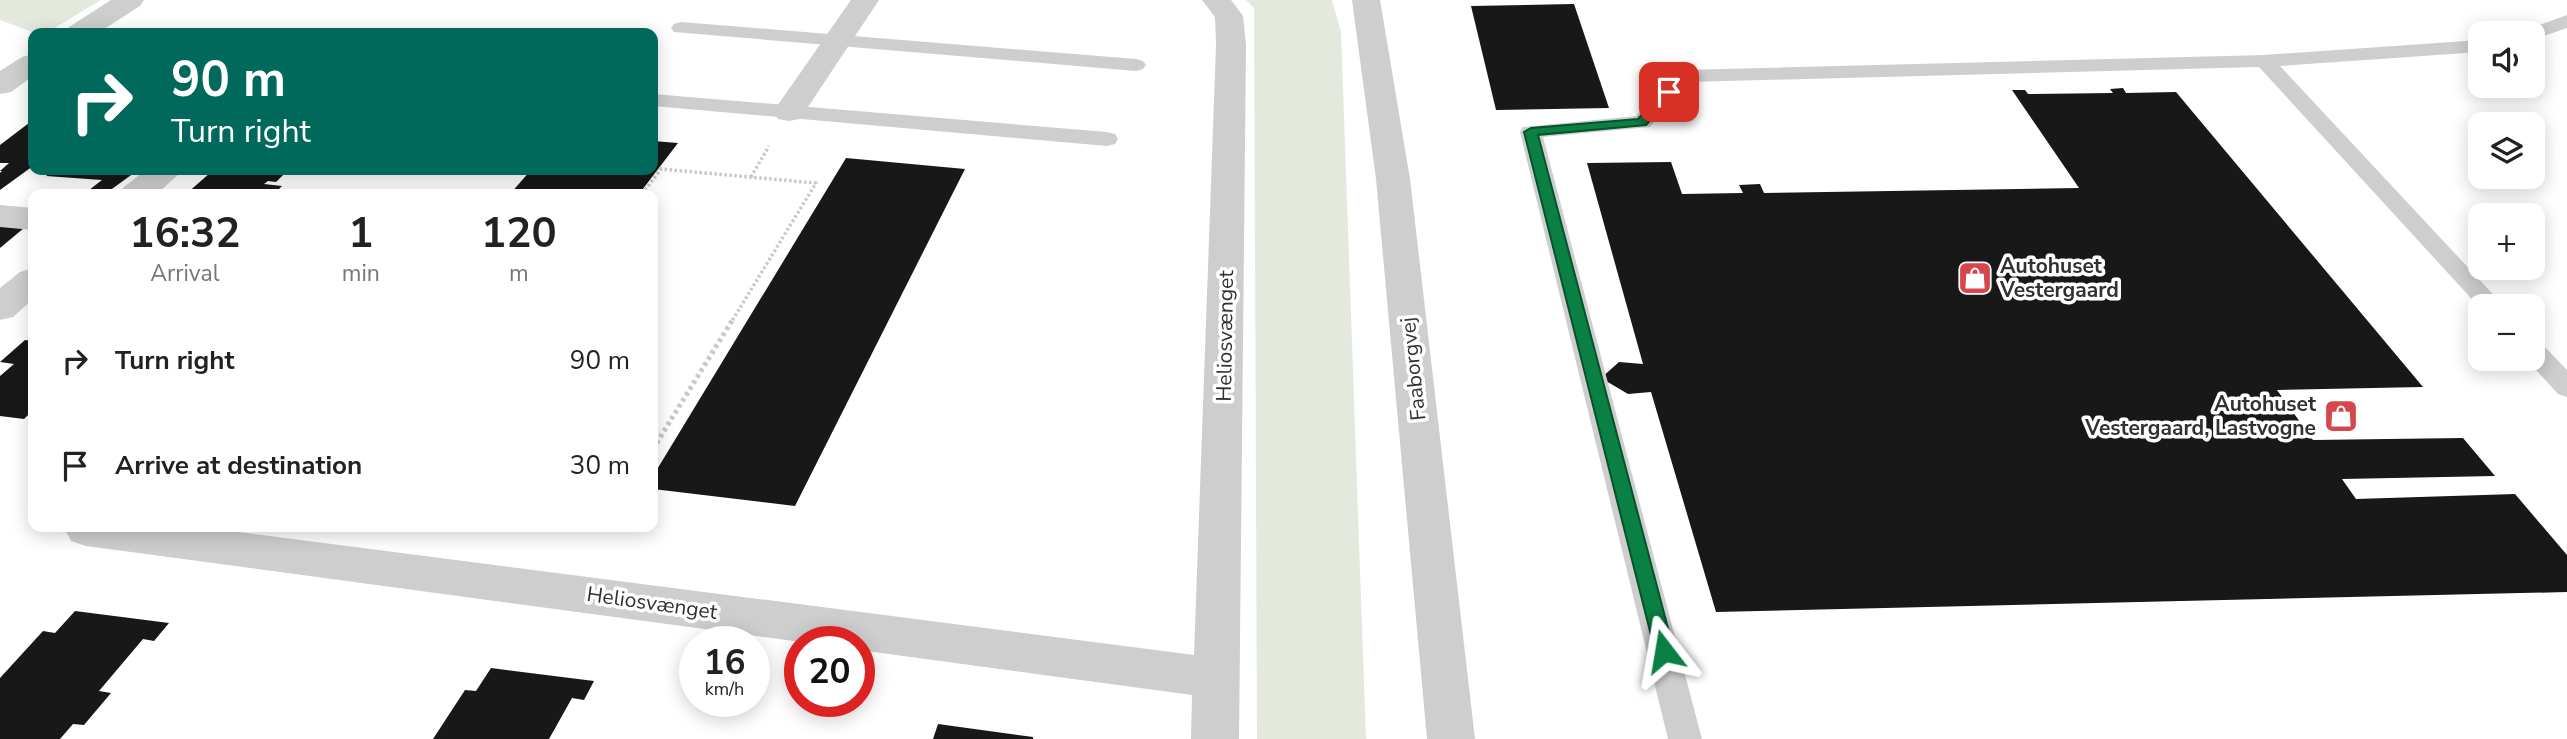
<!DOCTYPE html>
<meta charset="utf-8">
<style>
body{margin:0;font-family:"Nunito Sans",sans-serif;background:#f2f2f2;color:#222;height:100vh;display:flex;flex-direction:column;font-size:26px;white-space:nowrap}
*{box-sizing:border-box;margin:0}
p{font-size:23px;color:#767676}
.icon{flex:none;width:38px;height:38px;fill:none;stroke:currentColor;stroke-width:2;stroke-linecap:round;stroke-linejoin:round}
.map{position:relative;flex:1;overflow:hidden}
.side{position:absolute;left:28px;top:189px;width:630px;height:343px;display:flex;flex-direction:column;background:#fff;border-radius:14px;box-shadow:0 4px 18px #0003}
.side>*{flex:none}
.banner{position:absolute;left:28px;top:28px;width:630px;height:147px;border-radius:14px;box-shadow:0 4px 18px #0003;background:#00695c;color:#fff;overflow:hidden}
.controls{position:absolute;left:2468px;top:21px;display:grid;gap:14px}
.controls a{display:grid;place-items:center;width:77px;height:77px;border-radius:14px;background:#fff;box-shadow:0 4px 18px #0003;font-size:35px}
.speed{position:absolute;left:679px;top:626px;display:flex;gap:14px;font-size:35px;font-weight:700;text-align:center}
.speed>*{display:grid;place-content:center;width:91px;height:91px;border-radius:50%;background:#fff;box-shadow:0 4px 18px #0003;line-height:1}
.speed small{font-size:18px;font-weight:400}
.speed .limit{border:10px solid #d22;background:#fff;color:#111}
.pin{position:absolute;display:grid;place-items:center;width:60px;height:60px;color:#fff;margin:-30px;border-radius:14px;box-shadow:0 4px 10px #0006}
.me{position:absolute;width:77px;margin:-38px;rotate:346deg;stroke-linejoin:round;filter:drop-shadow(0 0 5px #0008)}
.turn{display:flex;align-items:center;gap:24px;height:147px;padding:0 28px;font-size:32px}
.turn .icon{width:91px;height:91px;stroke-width:2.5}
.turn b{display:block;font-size:49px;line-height:60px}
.eta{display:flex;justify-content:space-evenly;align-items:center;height:119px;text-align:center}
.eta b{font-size:42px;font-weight:700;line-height:49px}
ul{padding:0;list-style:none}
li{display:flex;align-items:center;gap:21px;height:105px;padding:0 28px}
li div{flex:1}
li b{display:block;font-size:26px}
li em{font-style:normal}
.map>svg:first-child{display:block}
.green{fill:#e4e9de}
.building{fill:#181818}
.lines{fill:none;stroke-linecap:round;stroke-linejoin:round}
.path-far1{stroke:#c8c8c8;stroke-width:3.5;stroke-dasharray:2.5 2.5;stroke-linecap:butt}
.path{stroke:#c8c8c8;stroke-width:5;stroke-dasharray:3.5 3.5;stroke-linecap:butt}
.lane{fill:#cecece;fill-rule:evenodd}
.street{fill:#cecece;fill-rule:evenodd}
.route{fill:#0b8043;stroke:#07532c;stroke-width:2}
.labels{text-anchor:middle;stroke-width:7;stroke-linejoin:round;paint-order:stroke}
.poi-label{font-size:21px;font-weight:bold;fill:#313131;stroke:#fff;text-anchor:start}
.street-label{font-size:21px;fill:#313131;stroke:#fff}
</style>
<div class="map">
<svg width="2567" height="739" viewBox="0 0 2567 739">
<rect width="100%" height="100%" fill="#fff"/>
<g class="green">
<path d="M 0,0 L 101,0 L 46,33 L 35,33 L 0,20 Z"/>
<path d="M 1246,0 L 1332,0 L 1341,32 L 1366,739 L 1257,739 L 1254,8 Z"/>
</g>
<g class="building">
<path d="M 1574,4 L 1609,108 L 1496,110 L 1471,6 Z"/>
<path d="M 2123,88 L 2126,93 L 2176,92 L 2423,387 L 2277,390 L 2313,440 L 2463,438 L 2495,476 L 2342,479 L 2356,499 L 2515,494 L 2567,555 L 2567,592 L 1716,612 L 1651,392 L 1628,394 L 1601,378 L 1619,362 L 1643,364 L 1587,163 L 1671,162 L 1682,194 L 1743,193 L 1739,185 L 1760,184 L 1764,193 L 2079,188 L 2012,90 L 2025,90 L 2028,94 L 2113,93 L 2110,89 Z"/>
<path d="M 33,120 L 33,166 L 0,190 L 0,173 L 2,171 L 0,171 L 9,163 L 0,163 L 0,145 Z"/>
<path d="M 653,141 L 678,143 L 639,194 L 510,194 L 531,170 L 653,170 Z"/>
<path d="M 846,158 L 965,169 L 795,506 L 653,489 L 653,476 Z"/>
<path d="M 54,170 L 138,170 L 105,194 L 84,194 L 102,180 L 46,176 Z"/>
<path d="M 229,170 L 288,170 L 276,182 L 268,181 L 264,184 L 282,186 L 274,194 L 186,194 L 210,173 L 224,174 Z"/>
<path d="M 0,226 L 24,228 L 0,248 Z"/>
<path d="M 25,340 L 33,341 L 33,410 L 24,419 L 0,416 L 0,376 L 14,364 L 0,362 Z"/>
<path d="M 75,611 L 169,623 L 154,641 L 143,639 L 99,691 L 111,693 L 84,725 L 73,724 L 60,739 L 0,739 L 0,678 L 43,631 L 55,633 Z"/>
<path d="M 491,668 L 594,681 L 584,700 L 572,698 L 549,739 L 433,739 L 465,690 L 476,691 Z"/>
<path d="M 938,724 L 1033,737 L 1033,739 L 933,739 Z"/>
</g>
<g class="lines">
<g class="path-far1">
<path d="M 751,177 L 769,146"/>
<path d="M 642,194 L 661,169 L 816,183 L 732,321"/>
</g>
<path class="path" d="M 653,449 L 733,319"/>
<g class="lane">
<path d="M 2567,15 L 2567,28 L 2532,40 L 2532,33 L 2523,33 L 2525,30 Z"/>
<path d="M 681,22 L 1136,59 L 1143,61 L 1146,65 L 1143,69 L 1136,71 L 674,32 L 671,28 L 674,24 Z"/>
<path d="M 2480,40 L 2480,52 L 2280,66 L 2504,306 L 2480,308 L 2259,67 L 1689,82 L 1650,127 L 1543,137 L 1702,739 L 1668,739 L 1520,132 L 1523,127 L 1636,116 L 1676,72 L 1683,70 L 2264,55 Z"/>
<path d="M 653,94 L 1107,132 L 1115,134 L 1118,139 L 1115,144 L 1107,146 L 653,106 Z"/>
<path d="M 2532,340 L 2541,343 L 2567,370 L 2567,397 L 2558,394 L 2526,359 L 2532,359 Z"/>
</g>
<g class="street">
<path d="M 111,0 L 144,0 L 140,6 L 98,33 L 65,33 L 69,27 Z"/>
<path d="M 851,0 L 879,0 L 800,119 L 789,121 L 778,119 L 773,112 Z"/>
<path d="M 1202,0 L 1231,0 L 1243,16 L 1246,45 L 1239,739 L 1191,739 L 1192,695 L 859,650 L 859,642 L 801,642 L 86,546 L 71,541 L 65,529 L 66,527 L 200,527 L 1194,655 L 1216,45 L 1215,17 Z"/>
<path d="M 1352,0 L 1380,0 L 1410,179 L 1475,739 L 1427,739 L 1376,179 Z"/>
<path d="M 33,54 L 33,76 L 11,92 L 0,94 L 0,71 L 22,57 Z"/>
<path d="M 146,170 L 183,170 L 157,194 L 119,194 L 124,187 Z"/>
<path d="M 0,205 L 33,208 L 33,230 L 0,227 Z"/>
<path d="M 33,268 L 33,299 L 13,317 L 0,320 L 0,288 L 20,272 Z"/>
</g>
</g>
<path class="route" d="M 1669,88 L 1676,92 L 1646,125 L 1538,135 L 1674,651 L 1671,657 L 1664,659 L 1657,657 L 1655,651 L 1524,132 L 1531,128 L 1638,119 L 1665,89 Z"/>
<defs>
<g id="shop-square" transform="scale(1.75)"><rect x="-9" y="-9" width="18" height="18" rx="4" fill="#d5464d" stroke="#fff"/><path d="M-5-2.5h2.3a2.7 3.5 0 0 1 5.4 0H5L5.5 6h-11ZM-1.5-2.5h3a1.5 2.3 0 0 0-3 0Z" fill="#fff"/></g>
</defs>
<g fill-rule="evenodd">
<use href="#shop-square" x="1975" y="278"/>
<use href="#shop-square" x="2341" y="416"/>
</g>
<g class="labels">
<g class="poi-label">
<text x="2000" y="273">Autohuset<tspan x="2000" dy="24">Vestergaard</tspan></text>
<text x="2316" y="411" text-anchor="end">Autohuset<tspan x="2316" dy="24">Vestergaard, Lastvogne</tspan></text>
</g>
<g class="street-label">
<text transform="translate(1225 336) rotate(-89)" y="7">Heliosvænget</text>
<text transform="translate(1413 369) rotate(-96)" y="7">Faaborgvej</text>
<text transform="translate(652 603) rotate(8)" y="7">Heliosvænget</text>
</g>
</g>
</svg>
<div class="controls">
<a><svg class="icon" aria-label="sound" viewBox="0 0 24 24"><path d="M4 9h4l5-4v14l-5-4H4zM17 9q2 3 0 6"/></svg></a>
<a><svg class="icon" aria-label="layers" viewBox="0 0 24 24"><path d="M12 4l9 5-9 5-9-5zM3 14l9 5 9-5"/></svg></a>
<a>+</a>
<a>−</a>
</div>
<div class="speed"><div>16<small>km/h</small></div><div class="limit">20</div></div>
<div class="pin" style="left:1669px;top:92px;background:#d93025"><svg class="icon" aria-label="arrive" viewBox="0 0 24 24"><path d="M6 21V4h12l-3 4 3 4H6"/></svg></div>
<svg class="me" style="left:1664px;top:651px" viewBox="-20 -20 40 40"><path d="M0-17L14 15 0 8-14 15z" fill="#0b8043" stroke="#fff" stroke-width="4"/></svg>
<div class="banner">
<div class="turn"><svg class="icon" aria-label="right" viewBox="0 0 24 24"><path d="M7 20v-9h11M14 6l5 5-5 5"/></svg><div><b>90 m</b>Turn right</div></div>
</div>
<section class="side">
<div class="eta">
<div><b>16:32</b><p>Arrival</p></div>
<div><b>1</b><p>min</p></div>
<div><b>120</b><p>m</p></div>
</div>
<ul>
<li><svg class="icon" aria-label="right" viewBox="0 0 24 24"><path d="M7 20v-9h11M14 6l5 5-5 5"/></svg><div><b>Turn right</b></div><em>90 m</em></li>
<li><svg class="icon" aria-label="arrive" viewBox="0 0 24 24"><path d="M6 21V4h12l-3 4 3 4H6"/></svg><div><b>Arrive at destination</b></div><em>30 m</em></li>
</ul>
</section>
</div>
